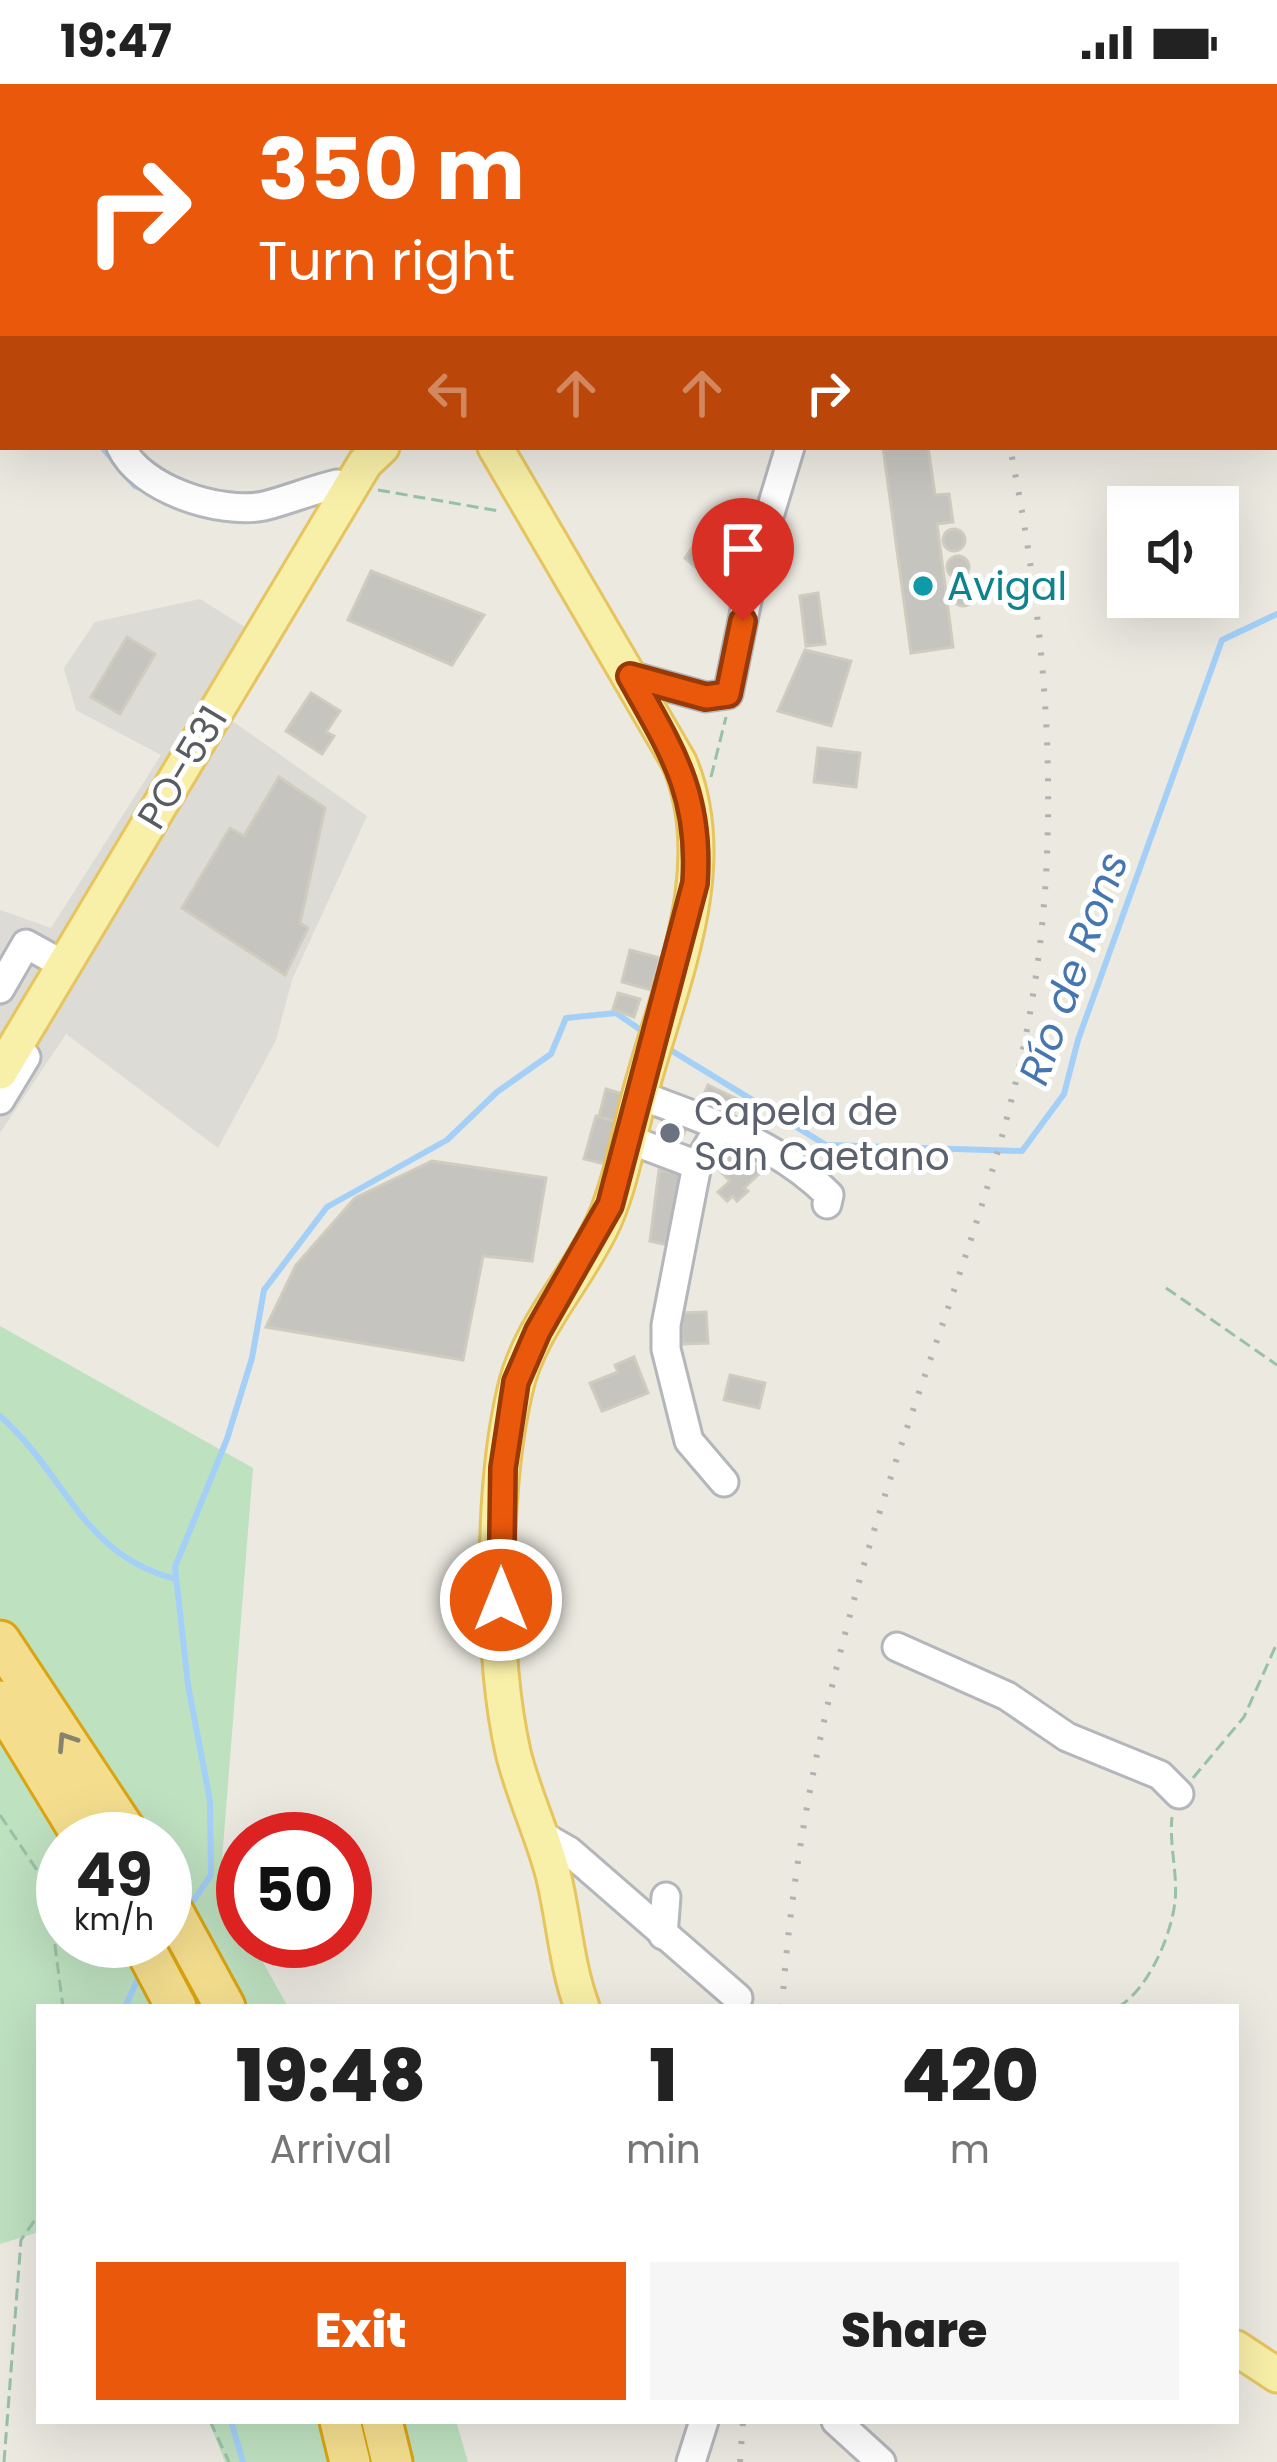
<!DOCTYPE html>
<meta charset="utf-8">
<style>
body{margin:0;font-family:Poppins,sans-serif;background:#f6f6f6;color:#222;height:100vh;display:flex;flex-direction:column;font-size:45px;white-space:nowrap}
*{box-sizing:border-box;margin:0}
p{font-size:39px;color:#767676}
.icon{flex:none;width:66px;height:66px;fill:none;stroke:currentColor;stroke-width:2;stroke-linecap:round;stroke-linejoin:round}
.map{position:relative;flex:1;overflow:hidden}
.panel{position:absolute;left:36px;top:1920px;width:1203px;height:420px;display:flex;flex-direction:column;background:#fff;border-radius:0px;box-shadow:0 12px 48px #0002}
.panel>*{flex:none}
.guide{position:absolute;left:0px;top:0px;width:1278px;height:366px;box-shadow:0 12px 48px #0002;background:#ea580c;color:#fff;overflow:hidden}
.buttons{position:absolute;left:1107px;top:402px;display:grid;gap:24px}
.buttons a{display:grid;place-items:center;width:132px;height:132px;border-radius:0px;background:#fff;box-shadow:0 12px 48px #0002;font-size:60px}
.speed{position:absolute;left:36px;top:1728px;display:flex;gap:24px;font-size:60px;font-weight:700;text-align:center}
.speed>*{display:grid;place-content:center;width:156px;height:156px;border-radius:50%;background:#fff;box-shadow:0 12px 48px #0002;line-height:1}
.speed small{font-size:30px;font-weight:400}
.speed .limit{border:18px solid #d22;background:#fff;color:#111}
.pin{position:absolute;display:grid;place-items:center;width:102px;height:102px;color:#fff;margin:-123px -51px;border-radius:50% 50% 50% 0;rotate:-45deg;box-shadow:0 0 12px #0007}
.pin .icon{rotate:45deg}
.me{position:absolute;width:132px;margin:-66px;rotate:0deg;stroke-linejoin:round;filter:drop-shadow(0 0 9px #0008)}
.turn{display:flex;align-items:center;gap:42px;height:252px;padding:0 60px;font-size:54px}
.turn .icon{width:156px;height:156px;stroke-width:2.5}
.turn b{display:block;font-size:84px;line-height:102px}
.lanes{display:flex;align-items:center;height:114px;padding:0 60px;background:#0003;justify-content:center;gap:60px;direction:ltr}
.lanes .off{opacity:.35}
.eta{display:flex;justify-content:space-evenly;align-items:center;height:204px;text-align:center}
.eta b{font-size:72px;font-weight:800;line-height:84px}
.cta{display:flex;gap:24px;margin-top:auto;padding:24px 60px}
.cta a{flex:1;height:138px;border-radius:0px;background:#ea580c;color:#fff;font-size:48px;font-weight:800;line-height:138px;text-align:center}
.cta a+a{background:#f6f6f6;color:#222}
.status{display:flex;justify-content:space-between;align-items:center;height:84px;padding:0 60px;background:#fff;direction:ltr}
.status svg{height:33px;fill:currentColor}
.map>svg:first-child{display:block}
.industrial{fill:#dddbd5}
.green{fill:#bee1c0;fill-rule:evenodd}
.lines{fill:none;stroke-linecap:round;stroke-linejoin:round}
.stream{stroke:#a4d0f8;stroke-width:6}
.building{fill:#c6c4be;stroke:#cfcbbf;stroke-width:3}
.minor-casing{stroke:#b3b6ba;stroke-width:33}
.major-casing{stroke:#e6c55f;stroke-width:39}
.highway-casing{stroke:#dba411;stroke-width:45}
.path{stroke:#99c1a6;stroke-width:3;stroke-dasharray:12 6;stroke-linecap:butt}
.minor{stroke:#fff;stroke-width:27}
.major{stroke:#f8efa8;stroke-width:33}
.highway{stroke:#f4de8e;stroke-width:39}
.rail{stroke:#b1b2b2;stroke-width:6;stroke-dasharray:3 15;stroke-linecap:butt}
.oneway{stroke:#88836e}
.route-casing{stroke:#983908;stroke-width:30}
.route{stroke:#ea580c;stroke-width:21}
.culture-dot{fill:#0f9aa8;stroke:#fff;stroke-width:4.5}
.worship-dot{fill:#6b7280;stroke:#fff;stroke-width:4.5}
.labels{text-anchor:middle;stroke-width:10;stroke-linejoin:round;paint-order:stroke}
.culture-label{font-size:39px;fill:#0d838f;stroke:#fff;text-anchor:start}
.street-label{font-size:39px;fill:#595c60;stroke:#fff}
.worship-label{font-size:39px;fill:#5b616d;stroke:#fff;text-anchor:start}
.water-label{font-size:42px;font-style:italic;fill:#4676b0;stroke:#fff}
</style>
<div class="status"><b>19:47</b><svg viewBox="0 0 49 12"><path d="M0 12V9h3v3zM5 12V6h3v6zM10 12V3h3v9zM15 12V0h3v12zM26 1h20v11H26zM47 4h2v5h-2z"/></svg></div>
<div class="map">
<svg width="1277" height="2378" viewBox="0 0 1277 2378">
<rect width="100%" height="100%" fill="#ebe9e0"/>
<path class="industrial" d="M 200,515 L 272,560 L 228,634 L 367,732 L 292,896 L 276,956 L 218,1064 L 66,950 L 0,1049 L 0,826 L 51,844 L 161,671 L 76,626 L 64,584 L 95,538 Z"/>
<g class="green">
<path d="M 0,1242 L 253,1384 L 220,1801 L 243,1842 L 243,1857 L 251,1857 L 288,1923 L 39,1923 L 39,2148 L 0,2160 ZM 63,1755 L 165,1755 L 165,1857 L 63,1857 Z"/>
<path d="M 209,2337 L 456,2337 L 468,2378 L 225,2378 Z"/>
</g>
<g class="lines">
<g class="stream">
<path d="M 0,123 L 3,123"/>
<path d="M 102,363 L 135,402 L 145,406"/>
<path d="M 664,962 L 826,1061 L 1022,1067 L 1064,1010 L 1078,956 L 1222,556 L 1277,530"/>
<path d="M 0,1332 C 66,1390 82,1472 176,1495"/>
<path d="M 191,1820 L 211,1791 L 210,1717 L 188,1601 L 175,1483 L 227,1355 L 252,1274 L 264,1206 L 327,1123 L 447,1056 L 497,1008 L 551,970 L 566,934 L 616,929 L 648,951"/>
<path d="M 125,1923 L 137,1897"/>
<path d="M 231,2337 L 243,2378"/>
</g>
</g>
<g class="building">
<path d="M 883,363 L 928,363 L 935,411 L 949,410 L 953,438 L 937,440 L 953,563 L 911,569 Z"/>
<circle cx="954" cy="456" r="11"/>
<path d="M 703,448 L 739,473 L 718,502 L 685,474 Z"/>
<circle cx="958" cy="483" r="11"/>
<path d="M 371,487 L 484,531 L 452,581 L 348,536 Z"/>
<circle cx="963" cy="511" r="11"/>
<path d="M 818,509 L 825,560 L 806,562 L 800,512 Z"/>
<path d="M 127,553 L 155,570 L 120,630 L 91,613 Z"/>
<path d="M 805,566 L 851,577 L 831,642 L 778,627 Z"/>
<path d="M 311,609 L 340,627 L 326,648 L 334,652 L 322,670 L 286,647 Z"/>
<path d="M 818,664 L 860,669 L 856,703 L 814,698 Z"/>
<path d="M 279,693 L 325,724 L 300,839 L 308,844 L 285,891 L 182,824 L 230,744 L 244,752 Z"/>
<path d="M 630,866 L 660,874 L 651,906 L 622,898 Z"/>
<path d="M 618,909 L 640,915 L 634,933 L 613,925 Z"/>
<path d="M 708,1001 L 739,1016 L 729,1041 L 697,1026 Z"/>
<path d="M 606,1005 L 623,1010 L 617,1038 L 599,1033 Z"/>
<path d="M 596,1032 L 617,1038 L 605,1080 L 584,1075 Z"/>
<path d="M 664,1035 L 686,1045 L 677,1064 L 655,1053 Z"/>
<path d="M 732,1053 L 766,1068 L 753,1080 L 761,1088 L 744,1104 L 748,1107 L 737,1117 L 733,1112 L 727,1117 L 718,1108 L 730,1097 L 709,1076 Z"/>
<path d="M 432,1077 L 546,1094 L 532,1177 L 483,1172 L 463,1276 L 266,1243 L 296,1181 L 355,1114 Z"/>
<path d="M 659,1086 L 686,1091 L 673,1162 L 650,1157 Z"/>
<path d="M 706,1228 L 708,1259 L 683,1260 L 681,1229 Z"/>
<path d="M 634,1273 L 648,1309 L 602,1327 L 590,1299 L 618,1288 L 615,1281 Z"/>
<path d="M 730,1291 L 765,1299 L 759,1324 L 724,1316 Z"/>
</g>
<g class="lines">
<g class="minor-casing">
<g id="minor">
<path d="M 889,0 L 889,3"/>
<path d="M 1061,3 L 1064,0"/>
<path d="M 0,76 L 3,77"/>
<path d="M 0,198 L 3,190"/>
<path d="M 121,363 C 140,405 220,431 264,422 C 288,416 312,406 337,400"/>
<path d="M 630,592 L 706,613 L 728,610 L 754,482 L 790,363"/>
<path d="M 0,905 L 26,860 L 53,875"/>
<path d="M 639,1011 C 708,1037 776,1058 829,1111 L 827,1120"/>
<path d="M 0,1016 L 26,973"/>
<path d="M 720,1042 L 697,1081 L 666,1241 L 666,1265 L 689,1357 L 724,1398"/>
<path d="M 628,1055 L 697,1081"/>
<path d="M 897,1563 L 1007,1612 L 1067,1653 L 1160,1691 L 1179,1710"/>
<path d="M 543,1752 L 569,1767 L 738,1914"/>
<path d="M 663,1851 L 666,1813"/>
<path d="M 836,2337 L 881,2378"/>
<path d="M 691,2378 L 704,2337"/>
</g>
</g>
<g class="major-casing">
<g id="major">
<path d="M 476,0 L 476,3"/>
<path d="M 495,363 L 679,678 C 724,784 669,902 641,1006 C 629,1049 622,1096 604,1137 C 578,1195 529,1243 515,1306 C 492,1404 491,1570 513,1668 C 523,1710 542,1748 553,1790 C 564,1834 566,1880 582,1923"/>
<path d="M 0,988 L 365,379 L 382,363"/>
<path d="M 1236,2264 L 1277,2291"/>
</g>
</g>
<g class="highway-casing">
<g id="highway">
<path d="M 0,1557 L 131,1755"/>
<path d="M 0,1617 L 84,1755"/>
<path d="M 165,1813 L 225,1923"/>
<path d="M 141,1857 L 176,1923"/>
<path d="M 340,2337 L 350,2378"/>
<path d="M 382,2337 L 392,2378"/>
</g>
</g>
<g class="path">
<path d="M 855,0 L 856,3"/>
<path d="M 0,138 L 3,137"/>
<path d="M 378,406 L 499,427"/>
<path d="M 711,693 L 726,633"/>
<path d="M 1166,1204 L 1277,1281"/>
<path d="M 1193,1694 L 1244,1633 L 1277,1559"/>
<path d="M 0,1731 L 47,1801 L 63,1923"/>
<path d="M 1118,1923 C 1148,1906 1171,1852 1175,1818 C 1178,1790 1169,1761 1172,1733"/>
<path d="M 210,2337 L 229,2378"/>
<path d="M 4,2378 L 21,2156 L 39,2130"/>
</g>
<use href="#minor" class="minor"/>
<use href="#major" class="major"/>
<use href="#highway" class="highway"/>
<g class="rail">
<path d="M 947,0 L 948,3"/>
<path d="M 782,1923 C 794,1748 833,1575 886,1408 C 935,1253 998,1101 1028,940 C 1064,748 1048,553 1010,363"/>
<path d="M 740,2378 L 743,2337"/>
</g>
</g>
<defs><path id="oneway-chevron" d="M-2-3.5L2.5 0L-2 3.5" fill="none" stroke-width="1.6" stroke-linecap="round" stroke-linejoin="round" transform="scale(3)"/></defs>
<use class="oneway" href="#oneway-chevron" transform="translate(66 1657) rotate(-123)"/>
<g class="lines">
<g class="route-casing">
<path id="route" d="M 501,1516 L 503,1384 L 516,1298 L 538,1247 L 610,1121 L 695,799 C 701,710 672,667 630,592 L 706,613 L 728,610 L 743,537"/>
</g>
<use href="#route" class="route"/>
</g>
<circle class="culture-dot" cx="923" cy="502" r="12"/>
<circle class="worship-dot" cx="670" cy="1049" r="12"/>
<g class="labels">
<g class="culture-label">
<text x="947" y="516">Avigal</text>
</g>
<g class="street-label">
<text transform="translate(182 683) rotate(-59)" y="14">PO-531</text>
</g>
<g class="worship-label">
<text x="694" y="1041">Capela de<tspan x="694" dy="45">San Caetano</tspan></text>
</g>
<g class="water-label">
<text transform="translate(1073 884) rotate(-70)" y="15">Río de Rons</text>
</g>
</g>
</svg>
<div class="buttons">
<a><svg class="icon" aria-label="sound" viewBox="0 0 24 24"><path d="M4 9h4l5-4v14l-5-4H4zM17 9q2 3 0 6"/></svg></a>
</div>
<div class="speed"><div>49<small>km/h</small></div><div class="limit">50</div></div>
<div class="pin" style="left:743px;top:537px;background:#d93025"><svg class="icon" aria-label="arrive" viewBox="0 0 24 24"><path d="M6 21V4h12l-3 4 3 4H6"/></svg></div>
<svg class="me" style="left:501px;top:1516px" viewBox="-20 -20 40 40"><circle r="17" fill="#ea580c" stroke="#fff" stroke-width="3"/><path d="M0-11L8 9 0 5-8 9z" fill="#fff"/></svg>
<div class="guide">
<div class="turn"><svg class="icon" aria-label="right" viewBox="0 0 24 24"><path d="M7 20v-9h11M14 6l5 5-5 5"/></svg><div><b>350 m</b>Turn right</div></div>
<div class="lanes"><svg class="icon off" aria-label="left" viewBox="0 0 24 24"><path d="M17 20v-9H6M10 6l-5 5 5 5"/></svg><svg class="icon off" aria-label="ahead" viewBox="0 0 24 24"><path d="M12 20V5M6 11l6-6 6 6"/></svg><svg class="icon off" aria-label="ahead" viewBox="0 0 24 24"><path d="M12 20V5M6 11l6-6 6 6"/></svg><svg class="icon" aria-label="right" viewBox="0 0 24 24"><path d="M7 20v-9h11M14 6l5 5-5 5"/></svg></div>
</div>
<section class="panel">
<div class="eta">
<div><b>19:48</b><p>Arrival</p></div>
<div><b>1</b><p>min</p></div>
<div><b>420</b><p>m</p></div>
</div>
<div class="cta"><a>Exit</a><a>Share</a></div>
</section>
</div>
